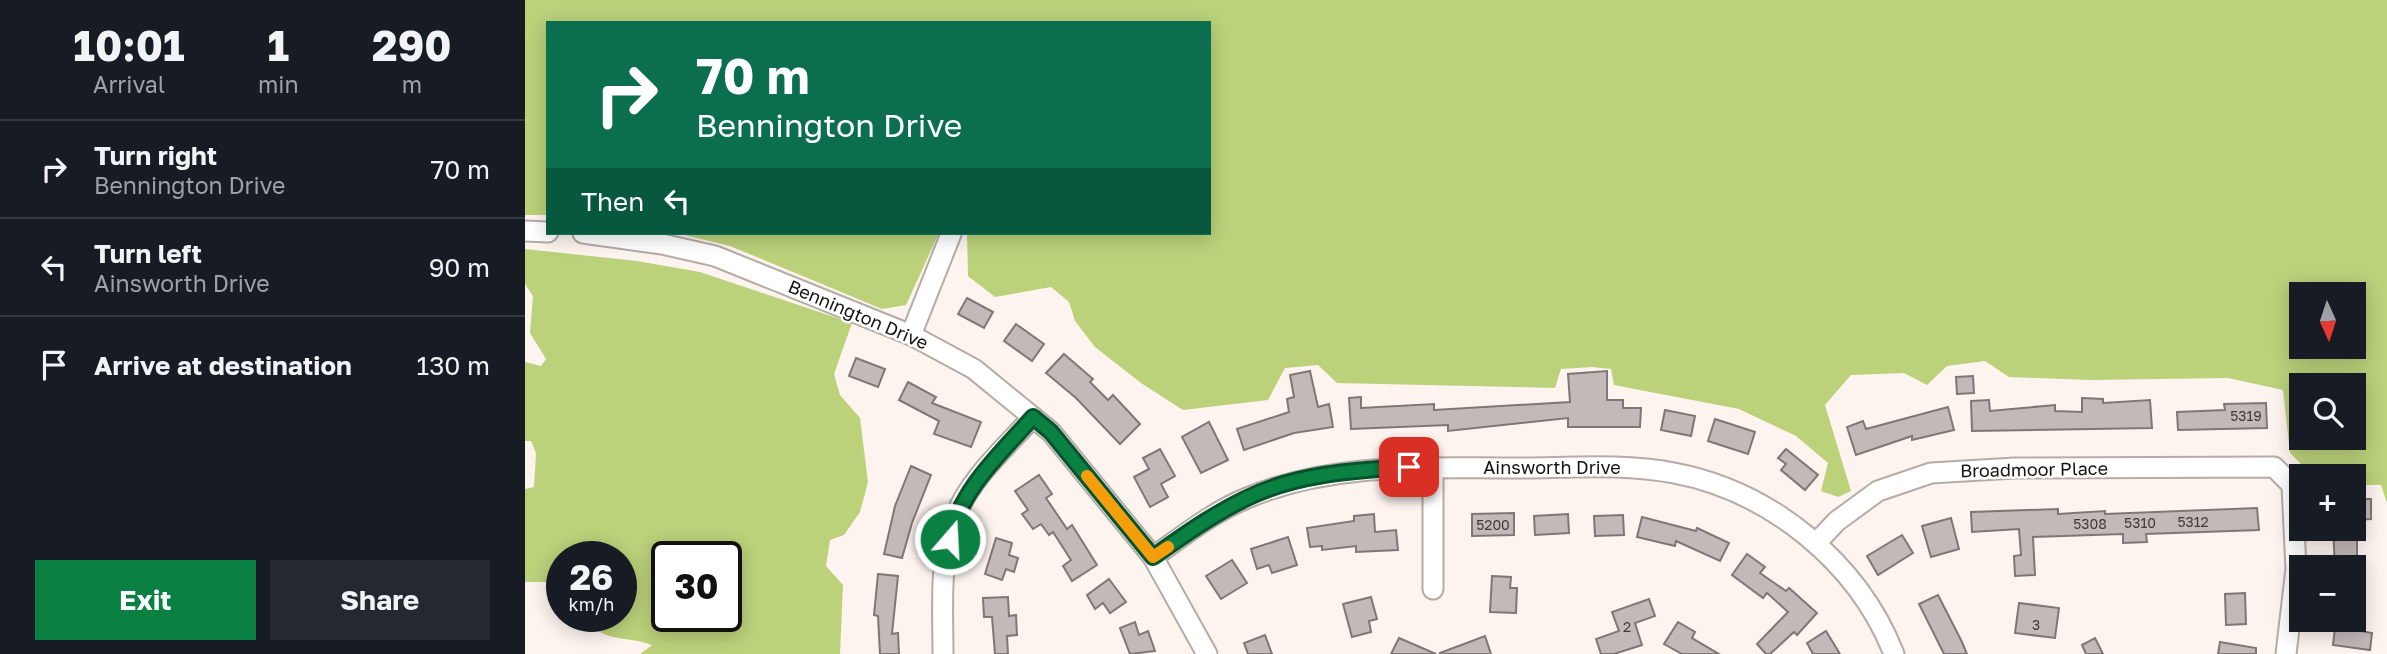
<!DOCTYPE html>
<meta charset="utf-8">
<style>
body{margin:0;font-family:"Golos Text",sans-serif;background:#242831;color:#f1f3f6;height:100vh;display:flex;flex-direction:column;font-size:26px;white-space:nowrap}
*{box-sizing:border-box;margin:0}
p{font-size:23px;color:#9ea1a6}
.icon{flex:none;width:38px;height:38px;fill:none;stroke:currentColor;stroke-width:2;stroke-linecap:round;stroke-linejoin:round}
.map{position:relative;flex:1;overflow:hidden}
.details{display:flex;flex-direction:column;background:#171b24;width:525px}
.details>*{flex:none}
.banner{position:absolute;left:21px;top:21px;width:665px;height:214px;border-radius:0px;box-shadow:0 4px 18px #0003;background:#0b6e4f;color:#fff;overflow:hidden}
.needle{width:46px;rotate:177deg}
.buttons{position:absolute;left:1764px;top:282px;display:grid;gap:14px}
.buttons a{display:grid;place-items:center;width:77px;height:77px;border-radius:0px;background:#171b24;box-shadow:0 4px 18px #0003;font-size:35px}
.speed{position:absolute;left:21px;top:541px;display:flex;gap:14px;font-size:35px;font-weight:700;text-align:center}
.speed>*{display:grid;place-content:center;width:91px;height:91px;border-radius:50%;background:#171b24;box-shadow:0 4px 18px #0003;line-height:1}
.speed small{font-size:18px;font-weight:400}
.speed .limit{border:4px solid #111;border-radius:10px;background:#fff;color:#111}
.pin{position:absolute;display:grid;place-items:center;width:60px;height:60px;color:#fff;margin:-30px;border-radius:14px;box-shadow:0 4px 10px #0006}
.me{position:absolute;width:77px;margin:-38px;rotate:19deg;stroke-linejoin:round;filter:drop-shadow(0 0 5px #0008)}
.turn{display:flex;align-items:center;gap:24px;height:147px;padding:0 35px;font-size:32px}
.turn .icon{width:91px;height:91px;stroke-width:2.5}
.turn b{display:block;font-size:49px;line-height:60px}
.then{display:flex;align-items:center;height:66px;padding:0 35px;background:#0003;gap:14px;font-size:26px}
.eta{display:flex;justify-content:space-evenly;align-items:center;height:119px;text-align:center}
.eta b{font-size:42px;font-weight:700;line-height:49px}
.primary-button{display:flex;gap:14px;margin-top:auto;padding:14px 35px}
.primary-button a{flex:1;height:80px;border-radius:0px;background:#0b8043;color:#fff;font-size:28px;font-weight:700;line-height:80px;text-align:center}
.primary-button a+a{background:#242831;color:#f1f3f6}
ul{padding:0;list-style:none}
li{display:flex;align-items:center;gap:21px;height:98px;padding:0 35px;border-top:2px solid #363941}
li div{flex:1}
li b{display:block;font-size:26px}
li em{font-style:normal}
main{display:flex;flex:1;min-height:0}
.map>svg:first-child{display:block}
.forest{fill:#bbd17a;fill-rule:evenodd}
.building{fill:#c4b9b9;stroke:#807676;stroke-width:2}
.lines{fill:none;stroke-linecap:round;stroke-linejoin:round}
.minor-casing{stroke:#b5aca7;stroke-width:23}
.minor{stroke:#fff;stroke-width:19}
.route-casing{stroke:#07532c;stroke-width:18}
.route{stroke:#0b8043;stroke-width:12}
.slow{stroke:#f59e0b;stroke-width:12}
.labels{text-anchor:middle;stroke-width:5;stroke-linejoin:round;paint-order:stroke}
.number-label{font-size:14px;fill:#413c3a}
.street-label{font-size:18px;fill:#151210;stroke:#fff}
</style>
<main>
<section class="details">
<div class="eta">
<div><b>10:01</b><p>Arrival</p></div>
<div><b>1</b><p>min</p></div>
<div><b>290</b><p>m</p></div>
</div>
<ul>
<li><svg class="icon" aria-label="right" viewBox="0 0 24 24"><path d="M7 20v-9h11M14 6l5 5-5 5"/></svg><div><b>Turn right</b><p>Bennington Drive</p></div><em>70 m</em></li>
<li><svg class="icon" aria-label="left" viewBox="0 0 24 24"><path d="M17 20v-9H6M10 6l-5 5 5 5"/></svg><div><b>Turn left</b><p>Ainsworth Drive</p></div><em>90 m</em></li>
<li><svg class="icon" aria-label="arrive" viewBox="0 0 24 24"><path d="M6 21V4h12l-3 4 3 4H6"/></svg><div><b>Arrive at destination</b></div><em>130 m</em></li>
</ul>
<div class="primary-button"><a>Exit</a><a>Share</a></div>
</section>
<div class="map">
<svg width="1862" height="654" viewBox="0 0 1862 654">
<rect width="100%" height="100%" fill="#fef4ef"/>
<g class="forest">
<path d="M 0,0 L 1862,0 L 1862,503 L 1856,485 L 1829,485 L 1829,476 L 1788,476 L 1765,453 L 1758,390 L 1703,378 L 1564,380 L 1484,377 L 1460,361 L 1422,366 L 1402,385 L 1379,373 L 1326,375 L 1300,405 L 1326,491 L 1313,497 L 1296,491 L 1303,463 L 1271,436 L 1214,409 L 1089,385 L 1086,369 L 1067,367 L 1036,369 L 1030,388 L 812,383 L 793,365 L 760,368 L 743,400 L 658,410 L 616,383 L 570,347 L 550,321 L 544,302 L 526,287 L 470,297 L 443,276 L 442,233 L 684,233 L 684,23 L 23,23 L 23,215 L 0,215 ZM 1776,294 L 1829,294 L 1829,346 L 1776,346 ZM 1776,385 L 1829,385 L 1829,438 L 1776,438 Z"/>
<path d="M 151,233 L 414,233 L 381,305 L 357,309 L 205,246 Z"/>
<path d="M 0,249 L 112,261 L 175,272 L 327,323 L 309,374 L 315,395 L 335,418 L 343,482 L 335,512 L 319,535 L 305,540 L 301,566 L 318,585 L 315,654 L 115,654 L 127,645 C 97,634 80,645 57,616 L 96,616 L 96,556 L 37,556 L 37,595 L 24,582 L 0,582 L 0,489 L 9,487 L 11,453 L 6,441 L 0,441 L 0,362 L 16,366 L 21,359 L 5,333 L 8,296 L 0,284 ZM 142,556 L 201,556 L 201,616 L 142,616 Z"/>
</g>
<g class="building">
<path d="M 442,298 L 468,312 L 459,328 L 433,314 Z"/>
<path d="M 491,324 L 519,344 L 507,361 L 479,341 Z"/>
<path d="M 539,354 L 568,379 L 565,382 L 583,400 L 588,395 L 615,424 L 595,444 L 551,398 L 521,373 Z"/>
<path d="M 331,358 L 360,369 L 353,387 L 324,376 Z"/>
<path d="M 785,371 L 793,407 L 804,404 L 808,427 L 769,433 L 719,450 L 712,429 L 764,412 L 762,399 L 769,397 L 765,375 Z"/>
<path d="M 1082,371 L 1082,400 L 1098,400 L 1098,408 L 1116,408 L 1115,427 L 1043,427 L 1043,418 L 923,431 L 923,425 L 826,429 L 824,398 L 836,397 L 836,408 L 909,404 L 909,410 L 1045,402 L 1043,374 Z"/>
<path d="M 1448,376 L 1449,393 L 1432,394 L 1431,377 Z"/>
<path d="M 383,382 L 411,397 L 407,403 L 456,422 L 446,447 L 409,434 L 414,421 L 374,400 Z"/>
<path d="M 1557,398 L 1578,399 L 1578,403 L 1625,400 L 1627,428 L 1447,431 L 1446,401 L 1464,400 L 1465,411 L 1530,405 L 1530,411 L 1557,412 Z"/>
<path d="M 1741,403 L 1742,428 L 1653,430 L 1652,412 L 1700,410 L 1699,404 Z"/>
<path d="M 1423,407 L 1429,430 L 1387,440 L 1387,436 L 1331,455 L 1322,427 L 1338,421 L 1341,429 Z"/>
<path d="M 1140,410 L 1170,416 L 1166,436 L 1136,430 Z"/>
<path d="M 1190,419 L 1230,432 L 1223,454 L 1183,441 Z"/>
<path d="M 684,422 L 703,460 L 676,473 L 657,437 Z"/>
<path d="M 635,449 L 650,476 L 636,484 L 643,497 L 625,507 L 609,477 L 624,469 L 618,458 Z"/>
<path d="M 1261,449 L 1293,475 L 1280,490 L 1256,470 L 1261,464 L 1253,458 Z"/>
<path d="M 386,466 L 406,475 L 387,523 L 377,558 L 359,554 L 370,506 Z"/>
<path d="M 514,475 L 527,494 L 521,498 L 542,529 L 547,525 L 572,565 L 547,581 L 538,566 L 546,560 L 528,532 L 524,535 L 516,524 L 508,529 L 497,514 L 503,510 L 490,491 Z"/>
<path d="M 1829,499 L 1846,499 L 1846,519 L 1829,520 Z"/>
<path d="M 1732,508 L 1734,530 L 1621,534 L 1622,542 L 1598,543 L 1598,534 L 1508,537 L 1510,575 L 1490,576 L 1489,556 L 1496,555 L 1494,529 L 1447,532 L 1446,512 L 1533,509 L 1533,514 L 1580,511 L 1580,514 Z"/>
<path d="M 989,513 L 989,535 L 947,536 L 947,514 Z"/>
<path d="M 849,514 L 850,532 L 871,530 L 873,550 L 831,552 L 831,546 L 797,550 L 797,546 L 785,547 L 782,528 L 829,521 L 829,516 Z"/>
<path d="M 1043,514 L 1044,533 L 1010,535 L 1009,516 Z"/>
<path d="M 1098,515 L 1099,535 L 1070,536 L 1069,516 Z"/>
<path d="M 1117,517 L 1171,531 L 1172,528 L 1204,543 L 1195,561 L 1151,541 L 1150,546 L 1112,537 Z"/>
<path d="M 1426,518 L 1434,549 L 1406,557 L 1397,526 Z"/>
<path d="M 1808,528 L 1836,528 L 1836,540 L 1832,540 L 1832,567 L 1810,567 Z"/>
<path d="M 1377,535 L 1388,553 L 1353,575 L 1342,556 Z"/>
<path d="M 763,537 L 772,565 L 747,573 L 744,565 L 732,569 L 726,549 Z"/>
<path d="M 471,538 L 487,543 L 484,555 L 493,558 L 489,572 L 481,569 L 477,580 L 460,574 Z"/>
<path d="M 1222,554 L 1240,567 L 1235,573 L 1261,591 L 1264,588 L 1292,613 L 1272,635 L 1269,632 L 1245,654 L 1241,654 L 1232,644 L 1263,612 L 1242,593 L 1238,598 L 1207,575 Z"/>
<path d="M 707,560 L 722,583 L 696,599 L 681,576 Z"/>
<path d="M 353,574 L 373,576 L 367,634 L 373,633 L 374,654 L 355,654 L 353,616 L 349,615 Z"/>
<path d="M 967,576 L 986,577 L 985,588 L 992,588 L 991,613 L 965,612 Z"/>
<path d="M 584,579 L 601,602 L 585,613 L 578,603 L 570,609 L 562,595 Z"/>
<path d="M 1720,593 L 1721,624 L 1701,625 L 1700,594 Z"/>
<path d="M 1413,595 L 1437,642 L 1442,654 L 1419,654 L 1394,604 Z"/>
<path d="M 483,597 L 484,616 L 491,615 L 492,635 L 482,636 L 483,654 L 470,654 L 467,617 L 459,617 L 458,598 Z"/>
<path d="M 846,597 L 852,619 L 844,621 L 846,632 L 827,637 L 818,604 Z"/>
<path d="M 1124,599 L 1130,616 L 1110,623 L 1117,645 L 1089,654 L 1076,654 L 1071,639 L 1094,631 L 1087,612 Z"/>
<path d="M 1494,603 L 1534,608 L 1530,638 L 1490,633 Z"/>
<path d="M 1811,620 L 1831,620 L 1830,630 L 1847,633 L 1845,650 L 1808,645 Z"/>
<path d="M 610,622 L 614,635 L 623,631 L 630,651 L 605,654 L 595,628 Z"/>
<path d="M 1153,622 L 1170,632 L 1167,638 L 1194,654 L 1157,654 L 1139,644 Z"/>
<path d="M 1301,631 L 1315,654 L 1288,654 L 1282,643 Z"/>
<path d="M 740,635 L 747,654 L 723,654 L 719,643 Z"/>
<path d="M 960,636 L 966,654 L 915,654 L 915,653 Z"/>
<path d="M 874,638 L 911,654 L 866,654 Z"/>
<path d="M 1570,638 L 1578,654 L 1561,654 L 1557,645 Z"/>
<path d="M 1695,642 L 1731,648 L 1731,654 L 1693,654 Z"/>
</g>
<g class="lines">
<g class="minor-casing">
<g id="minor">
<path d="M 0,231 L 23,232"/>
<path d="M 58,233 L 137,244 L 190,256 L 386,335 L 449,369 L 526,432 L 628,557 L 682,654"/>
<path d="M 386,335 L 426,234"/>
<path d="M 908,468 L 908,589"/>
<path d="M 1291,543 L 1312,521 L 1353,491 L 1406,473 L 1490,468 L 1749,467 L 1767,485 L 1771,569 L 1761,654"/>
<path d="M 628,557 C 658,536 688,512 722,498 C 808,462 899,468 989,468 C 1042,468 1097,463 1149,473 C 1245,491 1333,562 1369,654"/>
<path d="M 418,654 C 418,610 414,562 429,520 C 442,481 481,447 508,417"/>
</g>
</g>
<use href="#minor" class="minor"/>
</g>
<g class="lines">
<g class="route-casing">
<path id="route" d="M 425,539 C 435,490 475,454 508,417 L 526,432 L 628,557 C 658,536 687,515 720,499 C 769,474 830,470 884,467"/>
</g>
<use href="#route" class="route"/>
<path class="slow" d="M 562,476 L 628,557 L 643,547"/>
</g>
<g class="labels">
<g class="number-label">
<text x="1721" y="421">5319</text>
<text x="1668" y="527">5312</text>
<text x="1615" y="528">5310</text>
<text x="1565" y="529">5308</text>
<text x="968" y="530">5200</text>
<text x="1511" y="630">3</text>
<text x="1102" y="632">2</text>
</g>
<g class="street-label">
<text transform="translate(333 315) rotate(23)" y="6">Bennington Drive</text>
<text x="1027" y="474">Ainsworth Drive</text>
<text transform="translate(1509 470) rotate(-1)" y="6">Broadmoor Place</text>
</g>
</g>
</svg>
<div class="buttons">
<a><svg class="needle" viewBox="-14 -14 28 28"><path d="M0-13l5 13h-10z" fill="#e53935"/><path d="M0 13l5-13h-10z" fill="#9ea1a6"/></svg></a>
<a><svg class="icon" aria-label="search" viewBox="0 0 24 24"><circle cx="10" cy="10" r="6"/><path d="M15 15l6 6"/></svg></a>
<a>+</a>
<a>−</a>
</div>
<div class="speed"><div>26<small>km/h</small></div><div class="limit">30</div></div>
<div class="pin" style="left:884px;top:467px;background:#d93025"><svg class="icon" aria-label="arrive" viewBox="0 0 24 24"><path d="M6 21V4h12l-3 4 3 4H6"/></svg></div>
<svg class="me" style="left:425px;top:539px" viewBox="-20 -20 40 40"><circle r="17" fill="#0b8043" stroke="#fff" stroke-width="3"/><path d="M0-11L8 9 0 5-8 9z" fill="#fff"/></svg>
<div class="banner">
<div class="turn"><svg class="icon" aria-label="right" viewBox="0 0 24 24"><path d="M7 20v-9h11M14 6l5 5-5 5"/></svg><div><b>70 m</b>Bennington Drive</div></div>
<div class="then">Then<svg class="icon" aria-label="left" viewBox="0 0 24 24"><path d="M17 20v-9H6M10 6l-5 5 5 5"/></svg></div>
</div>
</div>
</main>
